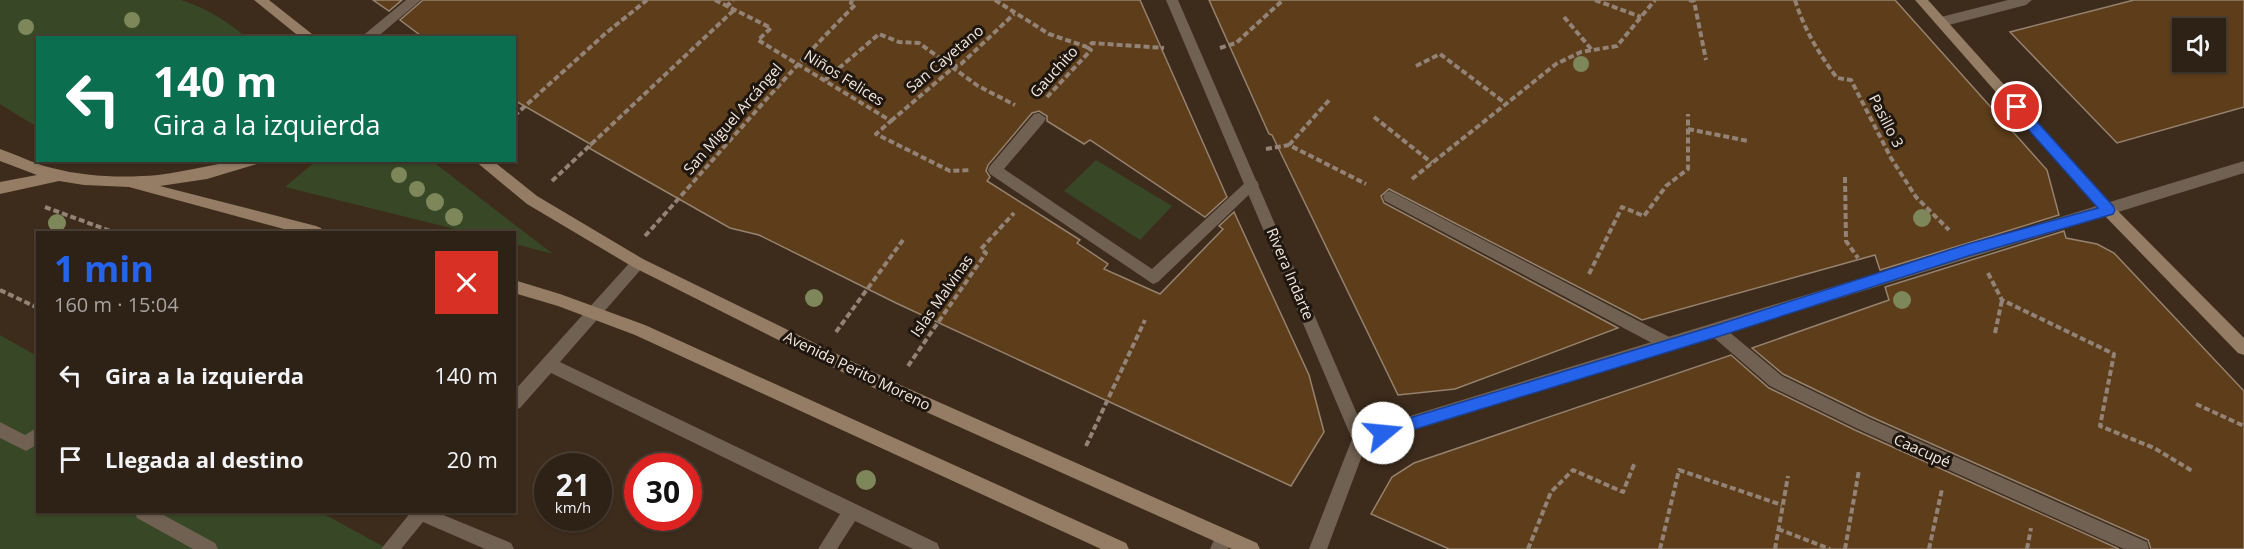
<!DOCTYPE html>
<html lang="es">
<meta charset="utf-8">
<style>
body{margin:0;font-family:"Open Sans",sans-serif;background:#36291e;color:#f1f3f6;height:100vh;display:flex;flex-direction:column;font-size:22px;white-space:nowrap}
*{box-sizing:border-box;margin:0}
p{font-size:20px;color:#a7a3a0}
.icon{flex:none;width:33px;height:33px;fill:none;stroke:currentColor;stroke-width:2;stroke-linecap:round;stroke-linejoin:round}
.map{position:relative;flex:1;overflow:hidden}
.panel{position:absolute;left:36px;top:231px;width:480px;height:282px;display:flex;flex-direction:column;background:#2e2115;border-radius:0px;box-shadow:0 2px 4px #0004,0 0 0 2px #493e34}
.panel>*{flex:none}
.top-card{position:absolute;left:36px;top:36px;width:480px;height:126px;border-radius:0px;box-shadow:0 2px 4px #0004,0 0 0 2px #493e34;background:#0b6e4f;color:#fff;overflow:hidden}
.buttons{position:absolute;left:2172px;top:18px;display:grid;gap:12px}
.buttons a{display:grid;place-items:center;width:54px;height:54px;border-radius:0px;background:#2e2115;box-shadow:0 2px 4px #0004,0 0 0 2px #493e34;font-size:30px}
.speed{position:absolute;left:534px;top:453px;display:flex;gap:12px;font-size:30px;font-weight:700;text-align:center}
.speed>*{display:grid;place-content:center;width:78px;height:78px;border-radius:50%;background:#2e2115;box-shadow:0 2px 4px #0004,0 0 0 2px #493e34;line-height:1}
.speed small{font-size:15px;font-weight:400}
.speed .limit{border:9px solid #d22;background:#fff;color:#111}
.pin{position:absolute;display:grid;place-items:center;width:51px;height:51px;color:#fff;margin:-26px;border:3px solid #fff;border-radius:50%;box-shadow:0 2px 6px #0007}
.me{position:absolute;width:66px;margin:-33px;rotate:73deg;stroke-linejoin:round;filter:drop-shadow(0 0 4px #0008)}
.turn{display:flex;align-items:center;gap:21px;height:126px;padding:0 18px;font-size:27px}
.turn .icon{width:78px;height:78px;stroke-width:2.5}
.turn b{display:block;font-size:42px;line-height:51px}
.round{display:grid;place-items:center;flex:none;width:63px;height:63px;border-radius:0px;background:#36291e}
.overview{display:flex;align-items:center;justify-content:space-between;height:102px;padding:0 18px}
h1{font-size:36px;font-weight:700;line-height:45px;color:#2563eb}
ul{padding:0;list-style:none}
li{display:flex;align-items:center;gap:18px;height:84px;padding:0 18px}
li div{flex:1}
li b{display:block;font-size:22px}
li em{font-style:normal}
.map>svg:first-child{display:block}
.green{fill:#384725}
.building{fill:#5d3d1a;stroke:#95826f;stroke-width:1.5;fill-rule:evenodd}
.lines{fill:none;stroke-linecap:round;stroke-linejoin:round}
.path{stroke:#928376;stroke-width:4;stroke-dasharray:6 3;stroke-linecap:butt}
.lane{fill:#706152;fill-rule:evenodd}
.street{fill:#706152;fill-rule:evenodd}
.secondary{fill:#947c65;fill-rule:evenodd}
.tree{fill:#7d875a}
.route{fill:#2563eb;stroke:#184099;stroke-width:1.5}
.labels{text-anchor:middle;stroke-width:6;stroke-linejoin:round;paint-order:stroke}
.street-label{font-size:15px;fill:#f2e7dd;stroke:#1e160f}
</style>
<div class="map">
<svg width="2244" height="549" viewBox="0 0 2244 549">
<rect width="100%" height="100%" fill="#3d2c1c"/>
<g class="green">
<path d="M 0,0 L 181,0 C 206,8 226,20 246,37 L 38,38 L 37,127 L 0,104 Z"/>
<path d="M 1096,160 L 1172,206 L 1140,240 L 1064,191 Z"/>
<path d="M 316,161 L 432,161 L 553,254 L 515,244 L 514,232 L 467,232 L 285,187 Z"/>
<path d="M 0,335 L 37,356 L 38,512 L 320,512 L 388,549 L 0,549 Z"/>
</g>
<g class="building">
<path d="M 373,0 L 402,0 L 389,11 Z"/>
<path d="M 423,0 L 1140,0 L 1227,197 L 1205,217 L 1090,140 L 1084,144 L 1047,121 L 1047,116 L 1039,111 L 1032,113 L 988,165 L 986,171 L 990,177 L 987,181 L 1080,240 L 1077,243 L 1108,264 L 1104,269 L 1160,294 L 1223,229 L 1219,226 L 1234,212 L 1309,375 L 1324,432 L 1291,486 L 896,303 L 759,235 L 730,228 L 589,148 L 592,145 L 514,100 L 514,38 L 424,38 L 400,20 Z"/>
<path d="M 1209,0 L 1895,0 L 2047,170 L 2059,215 L 1880,270 L 1875,255 L 1642,320 L 1389,189 L 1381,196 L 1384,203 L 1618,328 L 1455,389 L 1398,395 L 1272,135 L 1269,134 Z"/>
<path d="M 2134,0 L 2244,0 L 2244,107 L 2117,143 L 2010,32 ZM 2182,28 L 2216,28 L 2216,62 L 2182,62 Z"/>
<path d="M 2064,231 L 2066,238 L 2097,244 L 2114,253 L 2244,391 L 2244,549 L 2151,549 L 2148,540 L 1869,416 L 1783,374 L 1752,348 L 1889,300 L 1885,287 Z"/>
<path d="M 1731,355 L 1769,388 L 1855,430 L 2119,549 L 1449,549 L 1371,514 L 1392,477 L 1414,463 Z"/>
</g>
<g class="lines">
<g class="path">
<path d="M 715,0 L 771,28 L 758,40 L 891,121 L 876,134 L 950,171 L 971,170"/>
<path d="M 995,0 L 1049,34 L 1087,47 L 1092,43 L 1164,48"/>
<path d="M 1595,0 L 1641,17"/>
<path d="M 1689,0 L 1694,1 L 1706,60"/>
<path d="M 1795,0 C 1804,29 1819,54 1837,78 L 1851,80 L 1891,158 L 1916,197 L 1949,230"/>
<path d="M 726,7 L 733,0"/>
<path d="M 1564,17 L 1592,50"/>
<path d="M 1220,48 L 1236,43 L 1283,0"/>
<path d="M 1416,66 L 1440,54 L 1505,103"/>
<path d="M 825,80 L 879,34 L 899,42 L 919,43 L 978,86 L 1015,105"/>
<path d="M 1047,97 L 1091,50 L 1087,47"/>
<path d="M 514,116 L 606,33 L 647,0"/>
<path d="M 1374,117 L 1432,163"/>
<path d="M 891,121 L 954,67 L 961,64 L 1014,14"/>
<path d="M 1688,129 L 1748,141"/>
<path d="M 1289,145 L 1331,98"/>
<path d="M 1266,149 L 1289,145 L 1366,184"/>
<path d="M 1845,177 L 1846,241 L 1858,258"/>
<path d="M 1412,179 L 1556,64 L 1581,52 L 1617,46 L 1655,0"/>
<path d="M 552,181 L 734,10"/>
<path d="M 45,207 L 113,232"/>
<path d="M 645,236 C 715,159 781,79 855,5 L 851,3 L 852,0"/>
<path d="M 1988,273 L 2002,300 L 2114,354 L 2100,426 L 2154,448 L 2194,472"/>
<path d="M 1589,274 L 1622,207 L 1644,216 L 1666,186 L 1688,169 L 1688,114"/>
<path d="M 0,290 L 38,308"/>
<path d="M 836,332 L 903,240"/>
<path d="M 1995,333 L 2002,300"/>
<path d="M 908,366 L 986,253 L 981,249 L 1014,213"/>
<path d="M 2196,404 L 2244,426"/>
<path d="M 1086,446 L 1145,320"/>
<path d="M 1778,529 L 1830,549"/>
<path d="M 1528,549 L 1551,492 L 1573,470 L 1623,492 L 1635,462"/>
<path d="M 1660,549 L 1679,470 L 1782,505"/>
<path d="M 1775,549 L 1788,476"/>
<path d="M 1845,549 L 1859,470"/>
<path d="M 1929,549 L 1942,489"/>
<path d="M 2027,549 L 2031,528"/>
</g>
<g class="lane">
<path d="M 406,0 L 421,0 L 376,38 L 360,38 Z"/>
<path d="M 1039,113 L 1046,118 L 1044,122 L 1004,169 L 1152,269 L 1247,181 L 1257,181 L 1259,185 L 1158,282 L 1153,284 L 990,174 L 988,170 L 990,166 L 1034,114 Z"/>
<path d="M 1390,191 L 1675,340 L 1678,345 L 1675,350 L 1670,352 L 1665,350 L 1385,201 L 1383,197 L 1385,193 Z"/>
<path d="M 638,257 L 643,259 L 645,263 L 643,267 L 560,362 L 937,543 L 940,549 L 913,549 L 855,521 L 837,549 L 818,549 L 840,514 L 551,373 L 520,408 L 514,410 L 514,391 L 633,259 Z"/>
<path d="M 1717,324 L 1722,326 L 1782,376 L 1868,418 L 2147,542 L 2149,549 L 2124,549 L 1856,428 L 1770,386 L 1712,336 L 1709,331 L 1712,326 Z"/>
<path d="M 0,422 L 25,435 L 38,427 L 38,444 L 26,451 L 0,438 Z"/>
<path d="M 135,512 L 158,512 L 215,543 L 218,549 L 193,549 L 137,518 Z"/>
<path d="M 411,512 L 436,512 L 511,543 L 514,549 L 485,549 L 423,522 L 401,549 L 381,549 Z"/>
<path d="M 1224,529 L 1230,531 L 1233,537 L 1228,549 L 1210,549 L 1218,531 Z"/>
</g>
<g class="street">
<path d="M 1166,0 L 1178,0 L 1364,430 L 2244,161 L 2244,173 L 1366,445 L 1327,549 L 1309,549 L 1352,439 Z"/>
<path d="M 2008,0 L 2032,0 L 2026,5 L 1941,27 L 1934,22 L 1941,17 Z"/>
</g>
<g class="secondary">
<path d="M 254,0 L 269,0 L 317,38 L 301,38 Z"/>
<path d="M 1915,0 L 1928,0 L 2113,206 L 2244,338 L 2244,355 L 2238,353 L 2103,214 Z"/>
<path d="M 0,149 C 18,155 34,164 52,168 C 86,177 124,178 158,175 C 192,171 225,160 259,160 L 257,164 L 207,179 L 160,186 L 316,226 L 321,228 L 323,232 L 295,232 L 129,187 L 84,185 L 59,181 L 0,194 L 0,182 L 37,175 L 0,161 Z"/>
<path d="M 474,160 L 492,160 L 537,196 L 643,259 L 898,384 L 1257,543 L 1260,549 L 1232,549 L 886,394 L 633,267 L 527,204 Z"/>
<path d="M 514,280 L 560,294 L 645,325 L 1126,543 L 1129,549 L 1101,549 L 635,335 L 558,306 L 514,293 Z"/>
</g>
</g>
<g class="tree">
<circle cx="132" cy="20" r="8"/>
<circle cx="26" cy="27" r="8"/>
<circle cx="1581" cy="64" r="8"/>
<circle cx="399" cy="175" r="8"/>
<circle cx="417" cy="189" r="8"/>
<circle cx="435" cy="202" r="9"/>
<circle cx="454" cy="217" r="9"/>
<circle cx="1922" cy="218" r="9"/>
<circle cx="57" cy="223" r="9"/>
<circle cx="814" cy="298" r="9"/>
<circle cx="1902" cy="300" r="9"/>
<circle cx="866" cy="480" r="10"/>
</g>
<path class="route" d="M 2017,103 L 2021,104 L 2113,206 L 2115,210 L 2113,214 L 1968,256 L 1717,337 L 1383,439 L 1377,437 L 1375,433 L 1377,428 L 1383,426 L 1717,325 L 1968,244 L 2098,208 L 2012,111 L 2011,107 L 2012,104 Z"/>
<g class="labels">
<g class="street-label">
<text transform="translate(945 59) rotate(-40)" y="5">San Cayetano</text>
<text transform="translate(1054 72) rotate(-48)" y="5">Gauchito</text>
<text transform="translate(844 78) rotate(32)" y="5">Niños Felices</text>
<text transform="translate(733 119) rotate(-49)" y="5">San Miguel Arcángel</text>
<text transform="translate(1886 121) rotate(63)" y="5">Pasillo 3</text>
<text transform="translate(1290 274) rotate(67)" y="5">Rivera Indarte</text>
<text transform="translate(942 296) rotate(-55)" y="5">Islas Malvinas</text>
<text transform="translate(857 371) rotate(26)" y="5">Avenida Perito Moreno</text>
<text transform="translate(1922 451) rotate(24)" y="5">Caacupé</text>
</g>
</g>
</svg>
<div class="buttons">
<a><svg class="icon" aria-label="sound" viewBox="0 0 24 24"><path d="M4 9h4l5-4v14l-5-4H4zM17 9q2 3 0 6"/></svg></a>
</div>
<div class="speed"><div>21<small>km/h</small></div><div class="limit">30</div></div>
<div class="pin" style="left:2017px;top:107px;background:#d93025"><svg class="icon" aria-label="arrive" viewBox="0 0 24 24"><path d="M6 21V4h12l-3 4 3 4H6"/></svg></div>
<svg class="me" style="left:1383px;top:433px" viewBox="-20 -20 40 40"><circle r="19" fill="#fff"/><path d="M0-13L10 11 0 6-10 11z" fill="#2563eb"/></svg>
<div class="top-card">
<div class="turn"><svg class="icon" aria-label="left" viewBox="0 0 24 24"><path d="M17 20v-9H6M10 6l-5 5 5 5"/></svg><div><b>140 m</b>Gira a la izquierda</div></div>
</div>
<section class="panel">
<div class="overview"><div><h1>1 min</h1><p>160 m · 15:04</p></div><a class="round" style="background:#d93025;color:#fff"><svg class="icon" aria-label="close" viewBox="0 0 24 24"><path d="M6 6l12 12M18 6L6 18"/></svg></a></div>
<ul>
<li><svg class="icon" aria-label="left" viewBox="0 0 24 24"><path d="M17 20v-9H6M10 6l-5 5 5 5"/></svg><div><b>Gira a la izquierda</b></div><em>140 m</em></li>
<li><svg class="icon" aria-label="arrive" viewBox="0 0 24 24"><path d="M6 21V4h12l-3 4 3 4H6"/></svg><div><b>Llegada al destino</b></div><em>20 m</em></li>
</ul>
</section>
</div>
